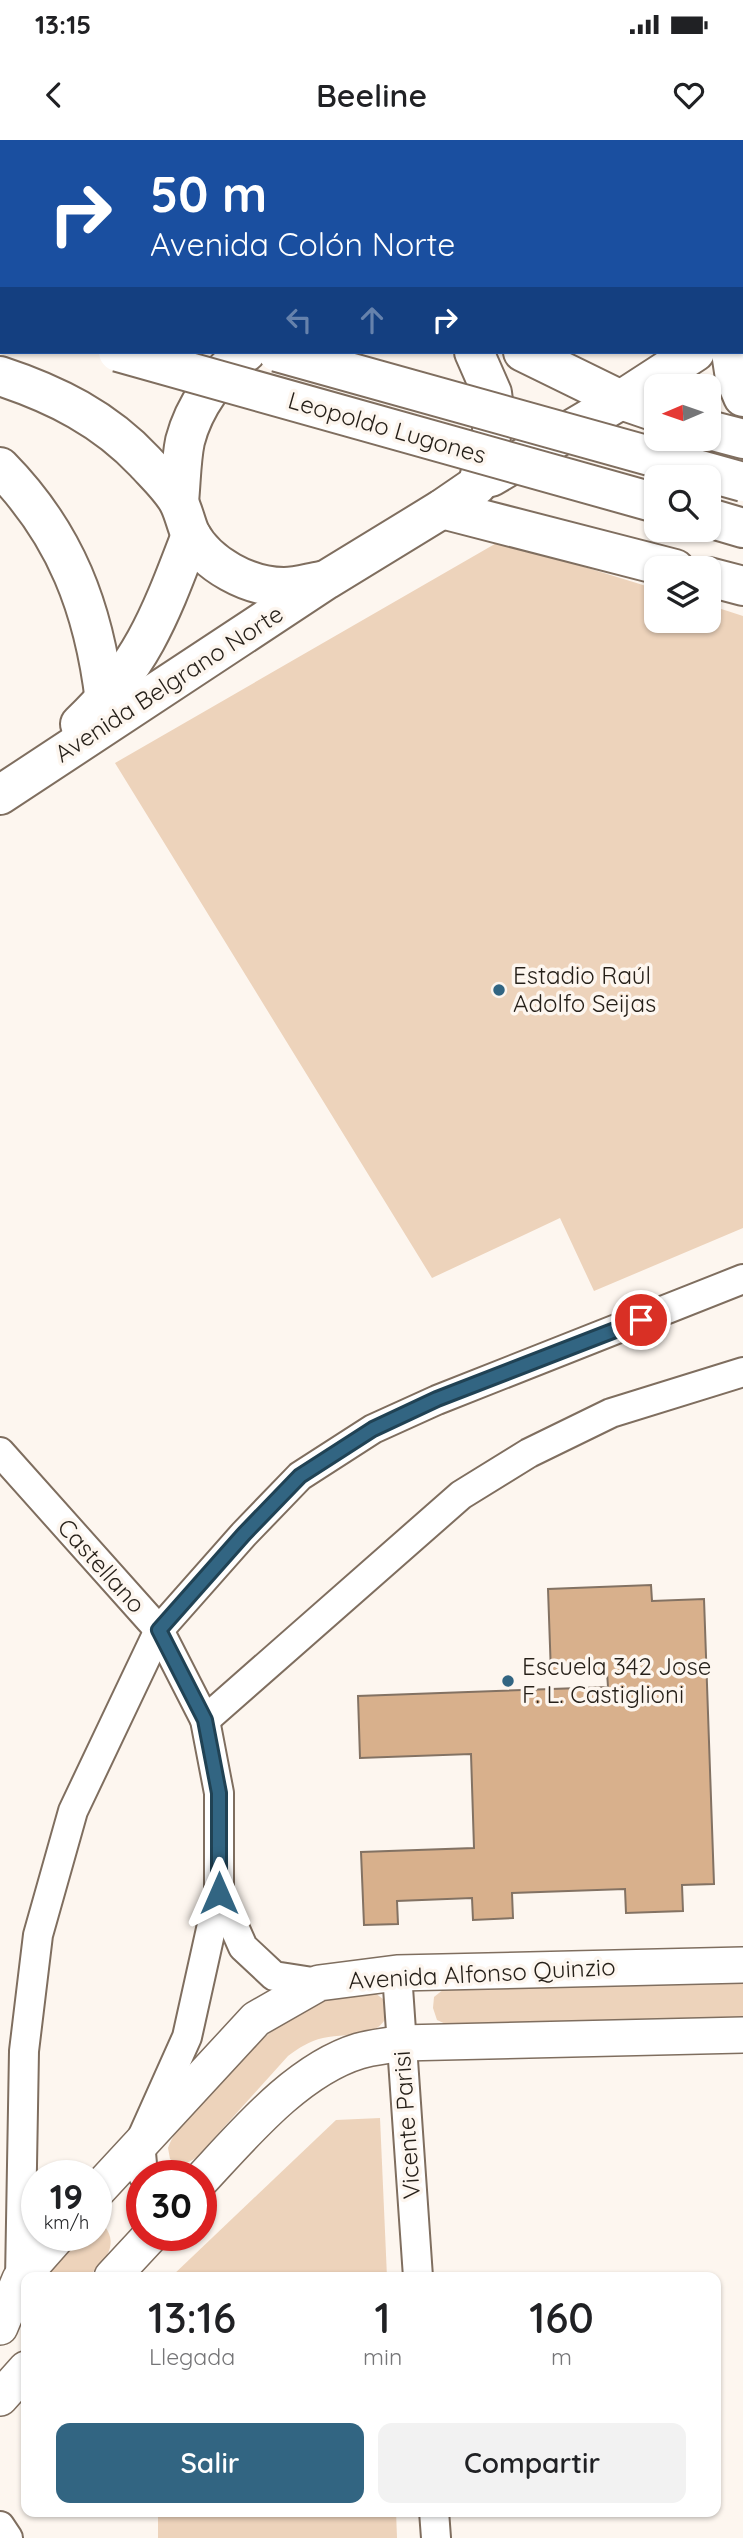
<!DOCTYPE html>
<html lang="es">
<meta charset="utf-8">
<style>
body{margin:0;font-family:Quicksand,sans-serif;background:#f2f2f2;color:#202124;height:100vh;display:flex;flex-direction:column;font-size:26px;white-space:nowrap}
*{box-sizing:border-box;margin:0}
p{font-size:23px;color:#757577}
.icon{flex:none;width:38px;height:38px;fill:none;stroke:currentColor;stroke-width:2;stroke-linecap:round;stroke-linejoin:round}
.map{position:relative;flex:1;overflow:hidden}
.side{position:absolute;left:21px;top:2132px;width:700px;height:245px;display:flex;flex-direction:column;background:#fff;border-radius:14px;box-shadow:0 2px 5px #0004}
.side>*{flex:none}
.top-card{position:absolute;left:0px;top:0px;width:744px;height:214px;box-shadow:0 2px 5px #0004;background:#1a4fa0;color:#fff;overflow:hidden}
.needle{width:46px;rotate:268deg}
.tools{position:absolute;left:644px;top:234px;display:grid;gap:14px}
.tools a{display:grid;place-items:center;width:77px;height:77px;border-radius:14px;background:#fff;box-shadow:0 2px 5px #0004;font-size:35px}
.speed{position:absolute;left:21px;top:2020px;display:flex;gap:14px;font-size:35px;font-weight:700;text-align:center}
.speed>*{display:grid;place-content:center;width:91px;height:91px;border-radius:50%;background:#fff;box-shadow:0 2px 5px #0004;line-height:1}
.speed small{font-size:18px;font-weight:400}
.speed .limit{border:10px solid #d22;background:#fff;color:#111}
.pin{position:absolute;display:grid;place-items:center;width:60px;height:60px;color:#fff;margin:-30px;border:4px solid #fff;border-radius:50%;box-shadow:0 2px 7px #0007}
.me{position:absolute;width:77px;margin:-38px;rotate:0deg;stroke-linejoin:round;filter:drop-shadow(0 0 5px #0008)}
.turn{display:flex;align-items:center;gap:24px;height:147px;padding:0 35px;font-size:32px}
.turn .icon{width:91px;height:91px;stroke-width:2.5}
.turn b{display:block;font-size:49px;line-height:60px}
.lanes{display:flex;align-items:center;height:66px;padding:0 35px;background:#0003;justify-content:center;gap:35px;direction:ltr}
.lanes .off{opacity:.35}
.eta{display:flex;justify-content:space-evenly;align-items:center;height:119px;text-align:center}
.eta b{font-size:42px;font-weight:600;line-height:49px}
.action{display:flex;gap:14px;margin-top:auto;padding:14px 35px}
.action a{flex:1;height:80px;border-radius:14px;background:#326582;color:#fff;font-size:28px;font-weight:600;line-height:80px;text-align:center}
.action a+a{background:#f2f2f2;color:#202124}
.status{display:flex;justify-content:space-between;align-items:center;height:49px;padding:0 35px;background:#fff;direction:ltr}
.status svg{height:19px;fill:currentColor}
header{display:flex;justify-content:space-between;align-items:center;height:91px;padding:0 35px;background:#fff;font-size:32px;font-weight:600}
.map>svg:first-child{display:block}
.green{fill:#edd3bb}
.building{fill:#d8b08c;stroke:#837263;stroke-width:2}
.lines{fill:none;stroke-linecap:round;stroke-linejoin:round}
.minor-casing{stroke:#7f6e5f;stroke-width:32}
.tertiary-casing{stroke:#7f6e5f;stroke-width:38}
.secondary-casing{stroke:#7f6e5f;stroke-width:42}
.primary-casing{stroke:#7f6e5f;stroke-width:42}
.minor{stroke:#fff;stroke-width:28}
.tertiary{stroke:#fff;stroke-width:35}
.secondary{stroke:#fff;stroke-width:38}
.primary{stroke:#fff;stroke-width:38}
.secondary-bridge-casing{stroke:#7f6e5f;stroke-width:42;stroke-linecap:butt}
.secondary-bridge{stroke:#fff;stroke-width:38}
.route-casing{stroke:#204254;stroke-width:18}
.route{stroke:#326582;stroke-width:12}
.poi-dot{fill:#326582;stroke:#fdf6ef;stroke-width:2.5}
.labels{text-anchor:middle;stroke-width:7;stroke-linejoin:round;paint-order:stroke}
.street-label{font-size:24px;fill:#251f18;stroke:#fdf6ef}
.poi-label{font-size:24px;fill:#251f18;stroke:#fdf6ef;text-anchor:start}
</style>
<div class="status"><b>13:15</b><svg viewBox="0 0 49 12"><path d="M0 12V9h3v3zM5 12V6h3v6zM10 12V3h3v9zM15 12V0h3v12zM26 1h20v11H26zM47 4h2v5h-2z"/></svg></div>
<header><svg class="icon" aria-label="back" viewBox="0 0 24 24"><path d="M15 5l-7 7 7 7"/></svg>Beeline<svg class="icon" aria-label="heart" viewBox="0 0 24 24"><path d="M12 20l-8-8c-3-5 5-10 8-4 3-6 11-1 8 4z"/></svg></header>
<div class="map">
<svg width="743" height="2398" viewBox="0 0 743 2398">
<rect width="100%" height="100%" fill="#fdf6ef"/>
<g class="green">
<path d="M 500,401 L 656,449 L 656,481 L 709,481 L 709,465 L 743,476 L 743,1088 L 594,1151 L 560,1078 L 432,1138 L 115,623 Z"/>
<path d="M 743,1836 L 743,1879 L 450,1886 L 437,1880 L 433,1868 L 434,1857 L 444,1849 Z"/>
<path d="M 375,1853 L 383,1859 L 389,1868 C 383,1901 348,1892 323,1898 C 309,1901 299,1908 288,1916 L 197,2017 C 187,2024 181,2026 170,2019 L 168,2008 C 176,1986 195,1970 211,1953 C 242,1920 270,1885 312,1865 C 331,1856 354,1856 375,1853 Z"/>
<path d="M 380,1978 L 387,2137 L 171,2137 L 336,1980 Z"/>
<path d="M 101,2082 C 122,2104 105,2120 88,2137 L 35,2137 L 79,2095 L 96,2095 L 96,2084 Z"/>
<path d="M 158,2371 L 396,2371 L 397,2398 L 158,2398 Z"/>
</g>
<path class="building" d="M 651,1445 L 652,1461 L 704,1459 L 714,1744 L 682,1745 L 683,1771 L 626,1773 L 625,1749 L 512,1753 L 513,1778 L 473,1780 L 472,1758 L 397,1761 L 398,1784 L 364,1785 L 361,1712 L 474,1708 L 471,1614 L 360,1618 L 358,1556 L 608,1547 L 607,1532 L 551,1534 L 548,1449 Z"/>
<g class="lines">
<g class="minor-casing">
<g id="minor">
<path d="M 396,0 L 397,2"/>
<path d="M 223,2 L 226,0"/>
<path d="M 0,1312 L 159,1490 L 205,1580 L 219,1653 L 219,1753 L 187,1897 L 140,2002 L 143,2035"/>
<path d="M 205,1580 L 461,1355 L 529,1313 L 611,1273 L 743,1232"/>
<path d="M 219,1753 L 243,1807 L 274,1836 L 319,1843"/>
<path d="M 397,1833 L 418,2137"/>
<path d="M 20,2139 L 24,1911 L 38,1795 L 73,1671 L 159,1490 L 244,1394 L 300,1336 L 373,1289 L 437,1260 L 743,1139"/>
<path d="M 434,2371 L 436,2398"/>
<path d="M 0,2386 L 8,2398"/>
</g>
</g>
<g class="tertiary-casing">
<g id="tertiary">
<path d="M 201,2040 C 244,1994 297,1930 359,1911 C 372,1907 387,1906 401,1903 L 743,1895"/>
<path d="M 96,2052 L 256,1879 L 319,1843 L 397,1833 L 743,1825"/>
<path d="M 112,2137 L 151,2095"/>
<path d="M 0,2187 L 20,2139 L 59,2095"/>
<path d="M 0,2258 L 26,2229"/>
</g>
</g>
<g class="secondary-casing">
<g id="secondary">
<path d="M 0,134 L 2,135"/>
<path d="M 0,178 L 2,179"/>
<path d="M 709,378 L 743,388"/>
</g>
</g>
<g class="primary-casing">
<g id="primary">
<path d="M 0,84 L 2,84"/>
<path d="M 742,130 L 743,129"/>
<path d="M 742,181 L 743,181"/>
<path d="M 523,212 L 621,260 L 656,272"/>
<path d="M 731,212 L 735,238 L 743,257"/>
<path d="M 0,236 C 55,254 105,279 145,322 C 156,334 172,349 179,363 C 184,373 186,384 190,393 C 207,425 249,447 284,447 C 296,447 309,443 321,441"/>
<path d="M 709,290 L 743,299"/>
<path d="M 0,327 C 66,394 94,469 105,561"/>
<path d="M 491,337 L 621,260 L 695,212"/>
<path d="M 179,362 C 181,342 181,320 185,301 C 194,266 218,233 246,212"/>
<path d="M 442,369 L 675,429"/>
<path d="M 709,437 L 743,446"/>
<path d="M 80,584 C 143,525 161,473 191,395"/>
<path d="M 0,655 L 326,440 L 442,369 L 477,345 L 489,306 L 495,276 L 492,253 L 474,212"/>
</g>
</g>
<use href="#minor" class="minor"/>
<use href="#tertiary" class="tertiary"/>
<use href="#secondary" class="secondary"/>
<use href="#primary" class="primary"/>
<g class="secondary-bridge-casing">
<g id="secondary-bridge">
<path d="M 118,212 L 656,363"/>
<path d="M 277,212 L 743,342"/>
</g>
</g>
<use href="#secondary-bridge" class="secondary-bridge"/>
</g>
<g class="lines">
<g class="route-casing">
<path id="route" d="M 219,1753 L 219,1653 L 205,1580 L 159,1490 L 244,1394 L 300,1336 L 373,1289 L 437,1259 L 641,1180"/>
</g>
<use href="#route" class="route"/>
</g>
<g class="poi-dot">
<circle cx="499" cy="850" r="7"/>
<circle cx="508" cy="1541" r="7"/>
</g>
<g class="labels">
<g class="street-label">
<text transform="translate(387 288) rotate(16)" y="8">Leopoldo Lugones</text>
<text transform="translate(169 544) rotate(-33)" y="8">Avenida Belgrano Norte</text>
<text transform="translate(101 1426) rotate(48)" y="8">Castellano</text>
<text transform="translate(482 1834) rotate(-3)" y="8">Avenida Alfonso Quinzio</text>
<text transform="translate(407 1985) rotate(-94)" y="8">Vicente Parisi</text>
</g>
<g class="poi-label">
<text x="513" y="844">Estadio Raúl<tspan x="513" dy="28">Adolfo Seijas</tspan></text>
<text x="522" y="1535">Escuela 342 Jose<tspan x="522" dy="28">F. L. Castiglioni</tspan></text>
</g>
</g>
</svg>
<div class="tools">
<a><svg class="needle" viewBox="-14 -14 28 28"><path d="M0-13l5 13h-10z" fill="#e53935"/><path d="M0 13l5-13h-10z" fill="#757577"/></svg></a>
<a><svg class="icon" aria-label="search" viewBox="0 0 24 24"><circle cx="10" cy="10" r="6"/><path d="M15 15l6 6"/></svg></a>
<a><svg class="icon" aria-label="layers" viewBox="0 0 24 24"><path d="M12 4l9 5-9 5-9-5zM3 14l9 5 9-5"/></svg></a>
</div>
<div class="speed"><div>19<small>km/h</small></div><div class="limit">30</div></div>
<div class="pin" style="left:641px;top:1180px;background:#d93025"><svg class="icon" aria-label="arrive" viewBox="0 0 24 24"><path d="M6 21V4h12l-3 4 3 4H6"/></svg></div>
<svg class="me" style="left:219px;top:1753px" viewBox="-20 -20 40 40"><path d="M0-17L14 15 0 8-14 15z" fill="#326582" stroke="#fff" stroke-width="4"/></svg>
<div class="top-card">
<div class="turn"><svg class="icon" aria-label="right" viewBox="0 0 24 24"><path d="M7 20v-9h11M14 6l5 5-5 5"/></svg><div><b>50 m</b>Avenida Colón Norte</div></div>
<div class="lanes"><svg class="icon off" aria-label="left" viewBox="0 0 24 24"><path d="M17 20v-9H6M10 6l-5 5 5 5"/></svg><svg class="icon off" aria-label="ahead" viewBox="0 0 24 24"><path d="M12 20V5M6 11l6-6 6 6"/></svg><svg class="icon" aria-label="right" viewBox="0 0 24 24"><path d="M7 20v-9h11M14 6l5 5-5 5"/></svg></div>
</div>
<section class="side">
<div class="eta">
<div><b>13:16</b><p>Llegada</p></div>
<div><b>1</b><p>min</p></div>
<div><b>160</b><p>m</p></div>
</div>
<div class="action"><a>Salir</a><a>Compartir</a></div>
</section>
</div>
